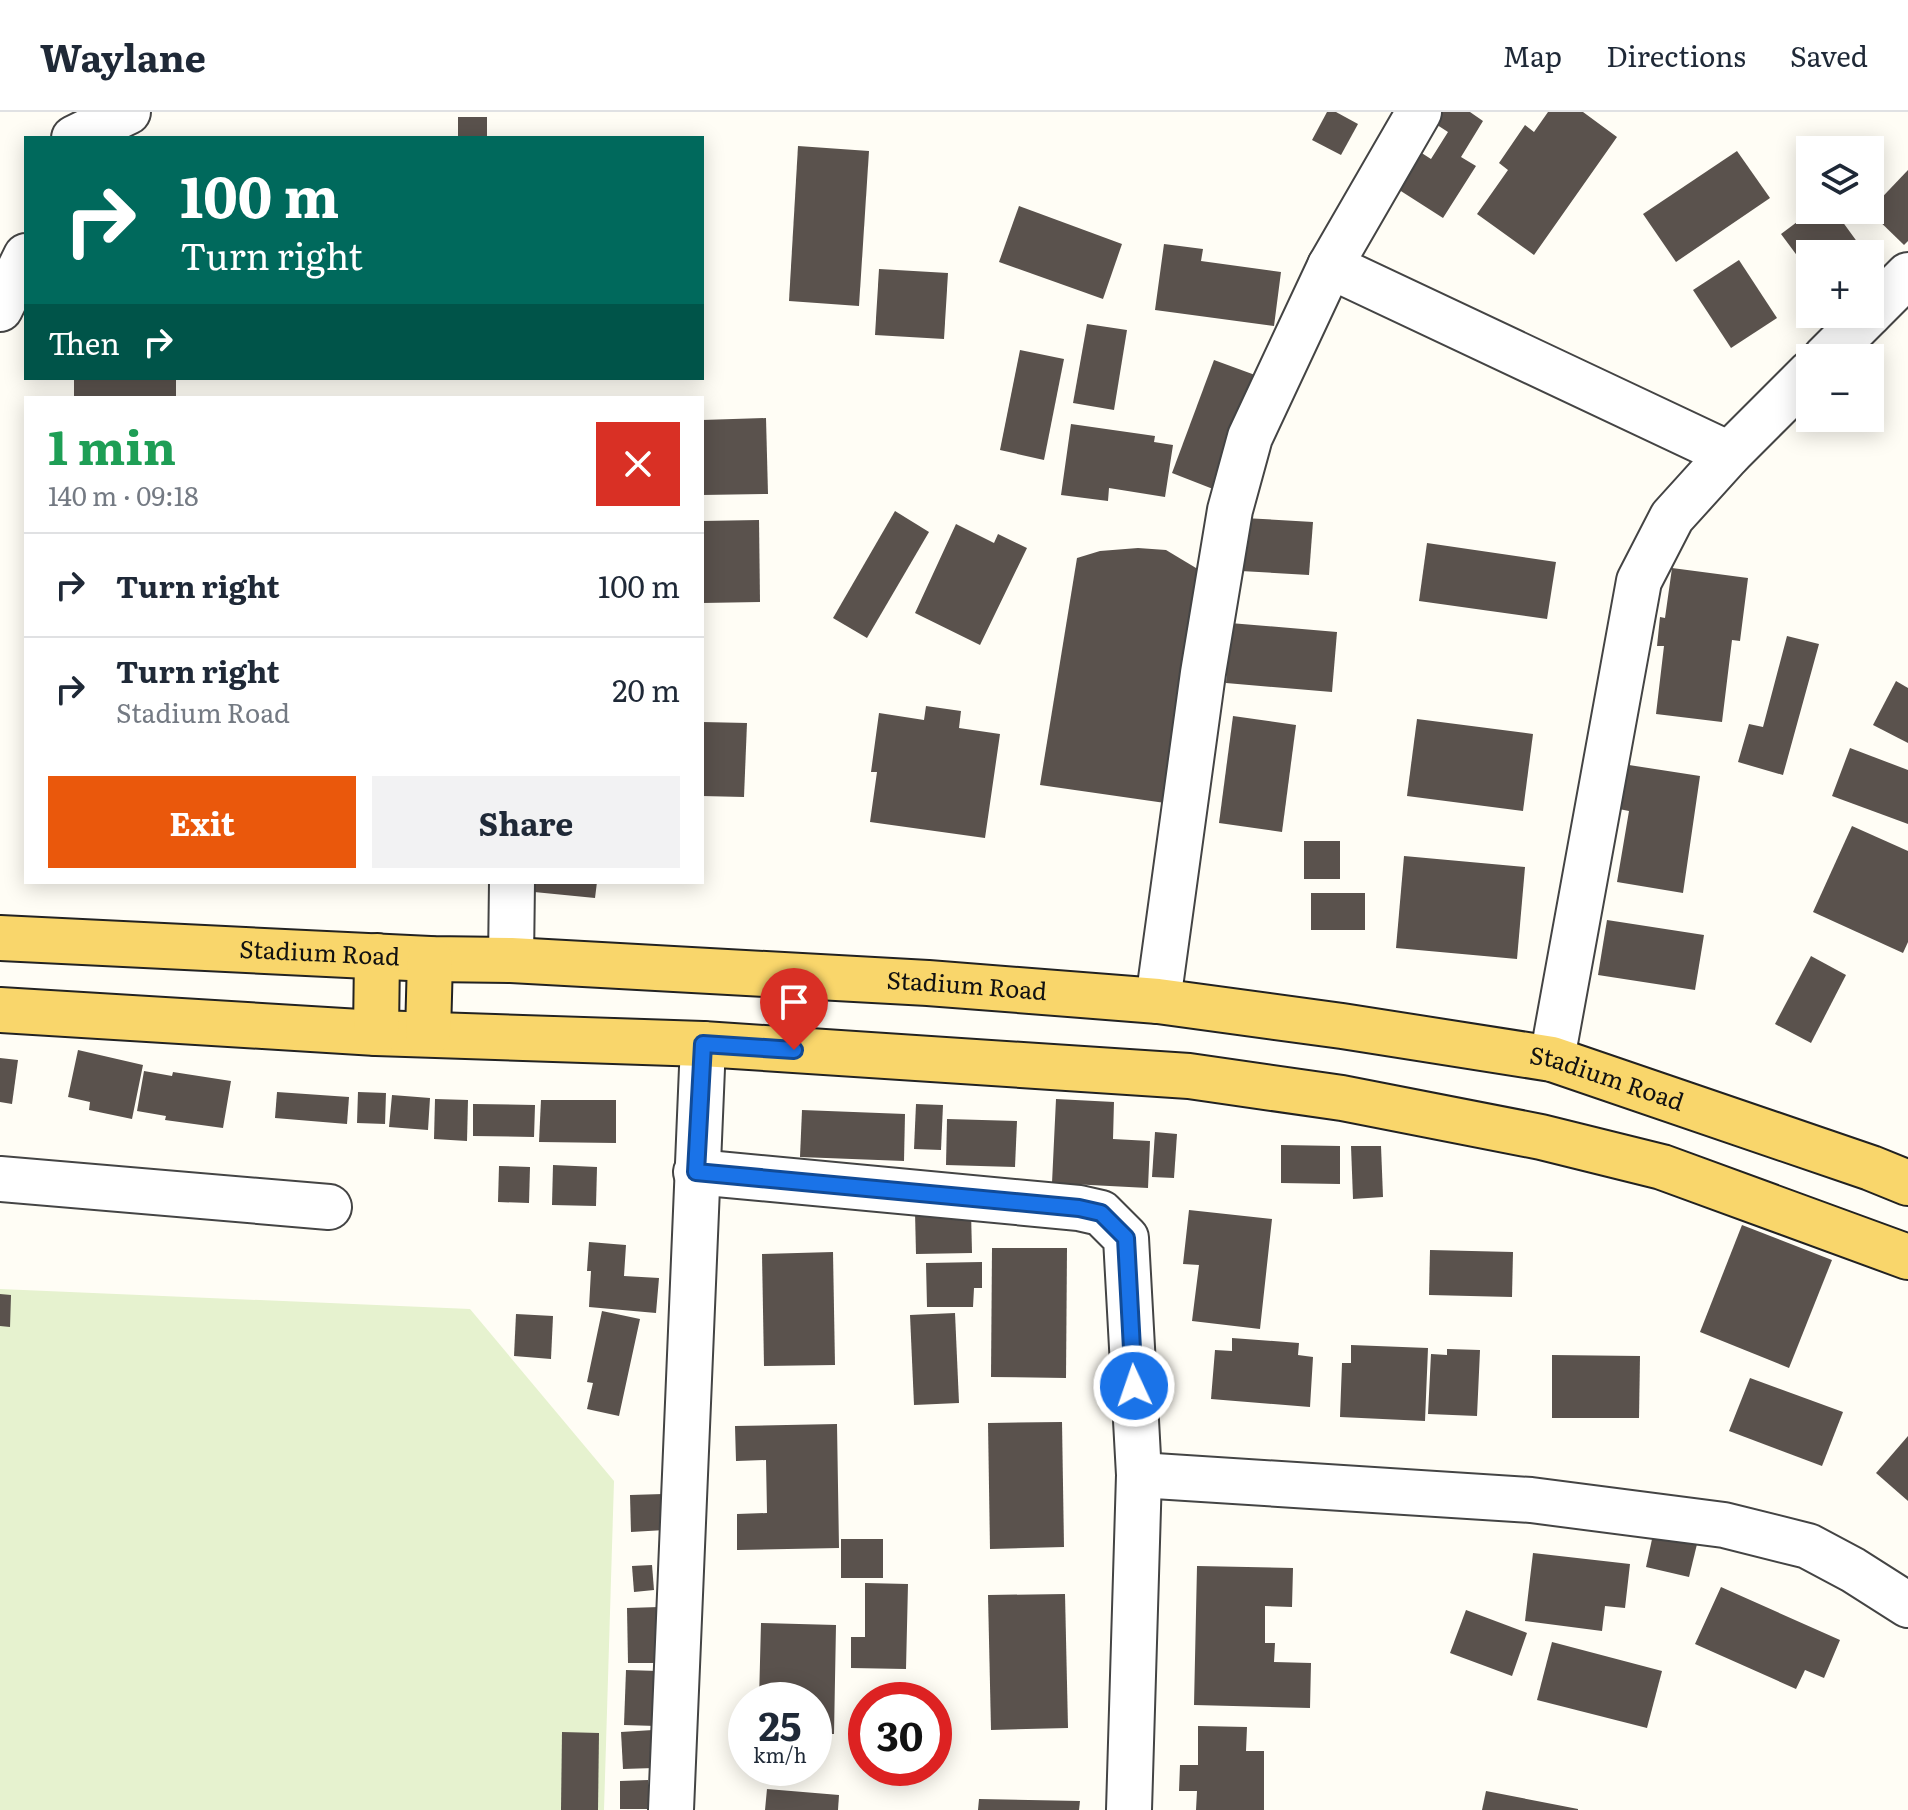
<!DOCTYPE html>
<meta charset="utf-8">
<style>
body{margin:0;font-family:Literata,serif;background:#f2f2f3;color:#1f2937;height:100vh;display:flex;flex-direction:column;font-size:30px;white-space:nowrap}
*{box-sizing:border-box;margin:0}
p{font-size:26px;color:#747a83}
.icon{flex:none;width:44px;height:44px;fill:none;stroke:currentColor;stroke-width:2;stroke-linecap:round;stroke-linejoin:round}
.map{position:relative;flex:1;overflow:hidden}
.panel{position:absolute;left:24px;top:284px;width:680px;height:488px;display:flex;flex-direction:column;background:#fff;border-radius:0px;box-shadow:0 4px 20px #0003}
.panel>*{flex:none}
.hud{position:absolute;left:24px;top:24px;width:680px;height:244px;border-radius:0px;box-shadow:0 4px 20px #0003;background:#00695c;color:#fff;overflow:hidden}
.buttons{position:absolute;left:1796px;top:24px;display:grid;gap:16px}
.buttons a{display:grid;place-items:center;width:88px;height:88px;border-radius:0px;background:#fff;box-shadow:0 4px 20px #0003;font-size:40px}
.speed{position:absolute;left:728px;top:1570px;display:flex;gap:16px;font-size:40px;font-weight:700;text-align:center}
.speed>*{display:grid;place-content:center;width:104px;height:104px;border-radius:50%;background:#fff;box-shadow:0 4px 20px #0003;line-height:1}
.speed small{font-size:20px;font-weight:400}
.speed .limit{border:12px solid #d22;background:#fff;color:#111}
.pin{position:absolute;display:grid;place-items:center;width:68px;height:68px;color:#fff;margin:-82px -34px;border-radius:50% 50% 50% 0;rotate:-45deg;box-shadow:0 0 8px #0007}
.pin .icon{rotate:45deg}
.me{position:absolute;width:88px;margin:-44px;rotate:357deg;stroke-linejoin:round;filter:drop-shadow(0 0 6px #0008)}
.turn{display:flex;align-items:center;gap:28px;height:168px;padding:0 24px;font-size:36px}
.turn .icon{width:104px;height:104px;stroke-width:2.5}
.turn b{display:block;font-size:56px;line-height:68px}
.then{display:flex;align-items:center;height:76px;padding:0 24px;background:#0003;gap:16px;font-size:30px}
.round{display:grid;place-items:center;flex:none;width:84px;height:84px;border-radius:0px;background:#f2f2f3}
.headline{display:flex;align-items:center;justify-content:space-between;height:136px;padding:0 24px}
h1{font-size:48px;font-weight:700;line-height:60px;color:#1e9e55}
.action{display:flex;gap:16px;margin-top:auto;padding:16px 24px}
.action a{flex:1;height:92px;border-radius:0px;background:#ea580c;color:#fff;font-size:32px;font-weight:700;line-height:92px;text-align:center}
.action a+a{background:#f2f2f3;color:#1f2937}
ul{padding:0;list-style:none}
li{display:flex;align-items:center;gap:24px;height:104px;padding:0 24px;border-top:2px solid #e0e1e3}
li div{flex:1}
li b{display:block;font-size:30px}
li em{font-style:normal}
header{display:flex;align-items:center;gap:48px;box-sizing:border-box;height:112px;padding:0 40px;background:#fff;border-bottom:2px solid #e0e1e3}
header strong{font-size:38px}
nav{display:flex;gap:44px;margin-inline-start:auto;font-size:28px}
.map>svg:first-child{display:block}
.pitch{fill:#e6f2cf}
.building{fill:#5a524d}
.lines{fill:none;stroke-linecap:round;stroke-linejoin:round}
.street-casing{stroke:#444;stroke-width:48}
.primary-casing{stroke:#222;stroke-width:48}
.street{stroke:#fff;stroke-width:44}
.primary{stroke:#f9d66b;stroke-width:44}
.route-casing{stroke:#114b97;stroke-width:20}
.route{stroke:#1a73e8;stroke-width:14}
.labels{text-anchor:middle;stroke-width:8;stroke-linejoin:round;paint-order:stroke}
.street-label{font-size:24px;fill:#111;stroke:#fff}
</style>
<header>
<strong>Waylane</strong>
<nav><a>Map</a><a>Directions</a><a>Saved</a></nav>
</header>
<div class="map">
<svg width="1908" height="1698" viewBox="0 0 1908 1698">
<rect width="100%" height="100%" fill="#fffdf5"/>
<path class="pitch" d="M 0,1177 L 470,1197 L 614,1369 L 604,1698 L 0,1698 Z"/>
<g class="building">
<path d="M 1327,0 L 1336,0 L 1358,12 L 1341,43 L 1312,28 Z"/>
<path d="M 1437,0 L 1470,0 L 1483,9 L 1461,45 L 1476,54 L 1443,106 L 1393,74 L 1417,38 L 1431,47 L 1448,20 L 1431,9 Z"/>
<path d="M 1548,0 L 1583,0 L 1617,25 L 1534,143 L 1477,102 L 1508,58 L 1499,51 L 1525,13 L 1534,20 Z"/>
<rect x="458" y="5" width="29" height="21"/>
<path d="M 798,34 L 869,39 L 859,194 L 789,189 Z"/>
<path d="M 1737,39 L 1770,86 L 1676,150 L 1643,102 Z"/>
<path d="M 1908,58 L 1908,129 L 1904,133 L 1869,99 Z"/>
<path d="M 1019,94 L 1122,132 L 1103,187 L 999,150 Z"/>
<path d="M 1813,98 L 1834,98 L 1866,142 L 1810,142 L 1810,161 L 1781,122 Z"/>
<path d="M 1164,132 L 1203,137 L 1201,149 L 1281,160 L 1274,214 L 1155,198 Z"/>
<path d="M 1739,148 L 1777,206 L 1731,236 L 1693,178 Z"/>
<path d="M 879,157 L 948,161 L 944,227 L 875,223 Z"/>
<path d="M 1087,212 L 1127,218 L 1114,298 L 1073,291 Z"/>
<path d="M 1020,238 L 1064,247 L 1044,348 L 1000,338 Z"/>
<path d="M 1214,248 L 1255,263 L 1213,377 L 1172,361 Z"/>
<path d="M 74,266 L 176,266 L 176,285 L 74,286 Z"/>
<path d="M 766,306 L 768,382 L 702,383 L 702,308 Z"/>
<path d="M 1071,312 L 1155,324 L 1154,330 L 1173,333 L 1165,385 L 1109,376 L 1108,389 L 1061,383 Z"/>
<path d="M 895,399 L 929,420 L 867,526 L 833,506 Z"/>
<path d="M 1244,406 L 1313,410 L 1309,463 L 1241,459 Z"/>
<path d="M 759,408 L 760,490 L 702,491 L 702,409 Z"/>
<path d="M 956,412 L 994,431 L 998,422 L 1027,436 L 980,533 L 915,501 Z"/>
<path d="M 1427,431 L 1556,450 L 1547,507 L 1419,489 Z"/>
<path d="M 1138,436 L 1166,438 L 1201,459 L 1179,693 L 1040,673 L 1077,446 L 1100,439 Z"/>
<path d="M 1672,456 L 1748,466 L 1740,529 L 1732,528 L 1722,610 L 1656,602 L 1664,534 L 1657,534 L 1660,505 L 1665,506 Z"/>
<path d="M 1230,511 L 1337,520 L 1332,580 L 1226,571 Z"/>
<path d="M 1787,524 L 1819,532 L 1783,663 L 1738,650 L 1749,612 L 1763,615 Z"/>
<path d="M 1896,569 L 1908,576 L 1908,631 L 1873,613 Z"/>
<path d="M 926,594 L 961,599 L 959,616 L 1000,622 L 985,726 L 870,710 L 877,660 L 871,660 L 879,601 L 924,608 Z"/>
<path d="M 1233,604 L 1296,613 L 1282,720 L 1219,711 Z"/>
<path d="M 1417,607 L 1533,622 L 1523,699 L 1407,684 Z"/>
<path d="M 702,610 L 747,611 L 744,685 L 702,684 Z"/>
<path d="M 1850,636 L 1908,658 L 1908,712 L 1832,684 Z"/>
<path d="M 1616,651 L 1700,664 L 1683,781 L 1617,770 L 1629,699 L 1609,695 Z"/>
<path d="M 1852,714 L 1908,739 L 1908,830 L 1903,841 L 1813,800 Z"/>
<rect x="1304" y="729" width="36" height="38"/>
<path d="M 1404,744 L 1525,755 L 1517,847 L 1396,836 Z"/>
<path d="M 525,770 L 597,770 L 595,786 L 524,779 Z"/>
<rect x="1311" y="781" width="54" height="37"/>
<path d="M 1607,808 L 1704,823 L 1695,878 L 1598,863 Z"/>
<path d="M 1811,844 L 1846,863 L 1811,931 L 1775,912 Z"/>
<path d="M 78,938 L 143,953 L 132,1007 L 89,998 L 90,990 L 68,985 Z"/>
<path d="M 0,946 L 18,948 L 12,992 L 0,990 Z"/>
<path d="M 144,959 L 172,964 L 173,960 L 231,969 L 223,1016 L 165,1008 L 166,1004 L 137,999 Z"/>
<path d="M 277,980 L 349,985 L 347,1012 L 275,1006 Z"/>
<path d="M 358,980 L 386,981 L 385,1012 L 357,1011 Z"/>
<path d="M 392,983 L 430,986 L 428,1018 L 389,1015 Z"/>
<path d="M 435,987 L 468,988 L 467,1029 L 434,1027 Z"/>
<path d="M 1056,987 L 1114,990 L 1113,1027 L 1150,1029 L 1148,1076 L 1052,1071 Z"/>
<path d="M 541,988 L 616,988 L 616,1031 L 539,1030 Z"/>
<path d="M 473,992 L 535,993 L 534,1025 L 473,1024 Z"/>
<path d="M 916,992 L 943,993 L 941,1038 L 914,1037 Z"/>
<path d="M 802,998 L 905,1002 L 904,1049 L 800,1045 Z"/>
<path d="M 947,1007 L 1017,1009 L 1015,1055 L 946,1053 Z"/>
<path d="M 1155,1020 L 1177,1022 L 1174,1066 L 1152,1065 Z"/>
<path d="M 1281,1033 L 1340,1034 L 1340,1072 L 1281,1071 Z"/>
<path d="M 1351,1034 L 1381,1034 L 1383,1085 L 1353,1087 Z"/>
<path d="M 553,1053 L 597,1055 L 596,1094 L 552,1093 Z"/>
<path d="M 499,1054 L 530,1055 L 529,1091 L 498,1090 Z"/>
<path d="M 1189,1098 L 1272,1107 L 1260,1217 L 1192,1209 L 1199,1153 L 1183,1152 Z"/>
<path d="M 971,1099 L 972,1141 L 916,1142 L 915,1100 Z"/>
<path d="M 1742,1113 L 1832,1148 L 1789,1256 L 1700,1220 Z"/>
<path d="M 589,1130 L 626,1133 L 624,1164 L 659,1166 L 656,1201 L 589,1195 L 591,1159 L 587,1159 Z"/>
<path d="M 992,1136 L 1067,1136 L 1066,1266 L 991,1265 Z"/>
<path d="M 1430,1138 L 1513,1140 L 1512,1185 L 1429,1183 Z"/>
<path d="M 833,1140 L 835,1253 L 764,1254 L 762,1142 Z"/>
<path d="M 982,1150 L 982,1176 L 974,1176 L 973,1195 L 927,1195 L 926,1151 Z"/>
<path d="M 0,1182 L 11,1183 L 10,1215 L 0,1214 Z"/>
<path d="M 602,1199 L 640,1207 L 619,1304 L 587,1297 L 593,1271 L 587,1270 Z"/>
<path d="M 955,1201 L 959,1291 L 914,1293 L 910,1203 Z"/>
<path d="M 516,1202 L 553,1204 L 551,1247 L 514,1244 Z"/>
<path d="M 1232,1226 L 1299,1231 L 1298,1243 L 1313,1245 L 1310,1295 L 1211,1287 L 1215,1238 L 1232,1239 Z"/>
<path d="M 1351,1233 L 1428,1236 L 1425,1309 L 1340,1305 L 1342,1251 L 1351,1251 Z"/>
<path d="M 1447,1237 L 1480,1238 L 1477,1304 L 1428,1302 L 1431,1242 L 1447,1243 Z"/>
<path d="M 1552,1243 L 1640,1244 L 1639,1306 L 1552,1306 Z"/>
<path d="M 1750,1266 L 1843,1300 L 1822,1354 L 1729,1319 Z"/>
<path d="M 1062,1310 L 1064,1435 L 990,1437 L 988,1311 Z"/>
<path d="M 837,1312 L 839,1436 L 737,1438 L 737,1402 L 767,1401 L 766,1348 L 736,1349 L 735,1314 Z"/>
<path d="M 1908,1324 L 1908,1389 L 1876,1361 Z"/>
<path d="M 663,1382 L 665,1418 L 631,1420 L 630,1383 Z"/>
<path d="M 1654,1418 L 1698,1428 L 1689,1465 L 1646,1455 Z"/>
<rect x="841" y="1427" width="42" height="39"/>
<path d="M 1533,1441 L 1630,1452 L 1625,1496 L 1605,1494 L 1602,1519 L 1525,1509 Z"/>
<path d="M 652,1453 L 654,1478 L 634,1480 L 632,1454 Z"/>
<path d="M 1197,1454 L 1293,1456 L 1292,1495 L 1265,1494 L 1265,1531 L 1275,1531 L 1274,1550 L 1311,1551 L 1310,1596 L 1194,1593 Z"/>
<path d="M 865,1471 L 908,1472 L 906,1557 L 851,1556 L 851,1525 L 865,1525 Z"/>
<path d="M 1721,1475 L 1840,1528 L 1824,1566 L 1805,1558 L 1796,1577 L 1695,1532 Z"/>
<path d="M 1065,1482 L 1068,1616 L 991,1618 L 988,1483 Z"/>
<path d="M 659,1495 L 660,1551 L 628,1551 L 627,1496 Z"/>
<path d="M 1466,1498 L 1527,1521 L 1512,1564 L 1450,1541 Z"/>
<path d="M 761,1511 L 836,1513 L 834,1622 L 814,1622 L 814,1588 L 759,1588 Z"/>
<path d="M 1552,1530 L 1662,1559 L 1647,1616 L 1537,1588 Z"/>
<path d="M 626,1558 L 658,1559 L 656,1614 L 624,1613 Z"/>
<path d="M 1198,1614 L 1247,1615 L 1246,1639 L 1264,1639 L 1264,1698 L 1196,1698 L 1197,1679 L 1179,1679 L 1180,1653 L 1198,1653 Z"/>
<path d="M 653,1618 L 654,1656 L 623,1657 L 621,1620 Z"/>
<path d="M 562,1620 L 599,1621 L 598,1698 L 561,1698 Z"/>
<path d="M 648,1668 L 649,1697 L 620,1697 L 620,1669 Z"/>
<path d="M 767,1677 L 839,1683 L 838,1698 L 765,1698 Z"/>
<path d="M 1486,1679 L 1578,1697 L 1578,1698 L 1482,1698 Z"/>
<path d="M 979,1687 L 1080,1689 L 1079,1698 L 978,1698 Z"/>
</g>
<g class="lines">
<g class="street-casing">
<g id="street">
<path d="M 74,26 L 128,0"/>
<path d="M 1330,154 L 1729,342"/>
<path d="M 0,197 L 26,144"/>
<path d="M 1870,201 L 1908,163"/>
<path d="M 1825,246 L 1869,202"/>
<path d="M 511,848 L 512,770"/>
<path d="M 1158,889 L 1203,561 L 1230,398 L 1250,325 L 1330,154 L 1419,0"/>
<path d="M 1552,947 L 1639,469 L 1672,405 L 1729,342 L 1810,261"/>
<path d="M 696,1060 L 1079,1096 L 1101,1101 L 1126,1126 L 1139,1363 L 1129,1698"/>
<path d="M 0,1067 L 329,1095"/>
<path d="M 1139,1363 L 1531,1388 L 1724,1413 L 1808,1434 L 1853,1458 L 1908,1493"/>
<path d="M 671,1698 L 703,932"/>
</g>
</g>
<g class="primary-casing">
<g id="primary">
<path id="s1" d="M 0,826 L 430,847 L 511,848 L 928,871 L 1158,889 L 1342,914 L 1552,947 L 1871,1056 L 1908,1071"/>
<path d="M 0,898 L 376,921 L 703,932 L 1189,964 L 1342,986 L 1541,1025 L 1662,1055 L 1908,1145"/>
<path d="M 376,921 L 377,844"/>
<path d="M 428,922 L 430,847"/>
</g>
</g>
<use href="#street" class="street"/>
<use href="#primary" class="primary"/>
</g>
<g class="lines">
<g class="route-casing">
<path id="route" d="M 794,938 L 703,932 L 696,1060 L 1079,1096 L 1101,1101 L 1126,1126 L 1134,1274"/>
</g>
<use href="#route" class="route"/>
</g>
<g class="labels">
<g class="street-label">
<text dy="8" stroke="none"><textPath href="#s1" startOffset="320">Stadium Road</textPath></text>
<text dy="8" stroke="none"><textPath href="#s1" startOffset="968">Stadium Road</textPath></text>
<text dy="8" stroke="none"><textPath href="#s1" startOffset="1616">Stadium Road</textPath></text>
</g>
</g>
</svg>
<div class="buttons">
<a><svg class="icon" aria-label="layers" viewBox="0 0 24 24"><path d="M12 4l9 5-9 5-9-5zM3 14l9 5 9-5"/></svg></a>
<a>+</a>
<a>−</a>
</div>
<div class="speed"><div>25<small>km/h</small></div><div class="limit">30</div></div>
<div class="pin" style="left:794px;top:938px;background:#d93025"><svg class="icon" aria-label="arrive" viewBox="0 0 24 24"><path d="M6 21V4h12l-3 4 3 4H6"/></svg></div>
<svg class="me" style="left:1134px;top:1274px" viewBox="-20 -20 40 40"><circle r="17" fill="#1a73e8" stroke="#fff" stroke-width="3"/><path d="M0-11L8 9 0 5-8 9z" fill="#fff"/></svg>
<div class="hud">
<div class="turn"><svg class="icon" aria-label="right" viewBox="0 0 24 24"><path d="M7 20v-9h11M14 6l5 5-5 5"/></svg><div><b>100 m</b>Turn right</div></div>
<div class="then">Then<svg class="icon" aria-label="right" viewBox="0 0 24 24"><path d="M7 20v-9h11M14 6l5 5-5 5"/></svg></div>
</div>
<section class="panel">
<div class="headline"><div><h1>1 min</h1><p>140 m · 09:18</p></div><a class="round" style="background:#d93025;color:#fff"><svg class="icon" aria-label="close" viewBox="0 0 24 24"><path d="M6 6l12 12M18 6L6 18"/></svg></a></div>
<ul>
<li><svg class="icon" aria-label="right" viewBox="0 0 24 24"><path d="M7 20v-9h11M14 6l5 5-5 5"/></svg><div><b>Turn right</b></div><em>100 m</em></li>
<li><svg class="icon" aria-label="right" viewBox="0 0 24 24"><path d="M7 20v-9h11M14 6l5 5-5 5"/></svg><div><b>Turn right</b><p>Stadium Road</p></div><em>20 m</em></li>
</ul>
<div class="action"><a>Exit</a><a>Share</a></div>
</section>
</div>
